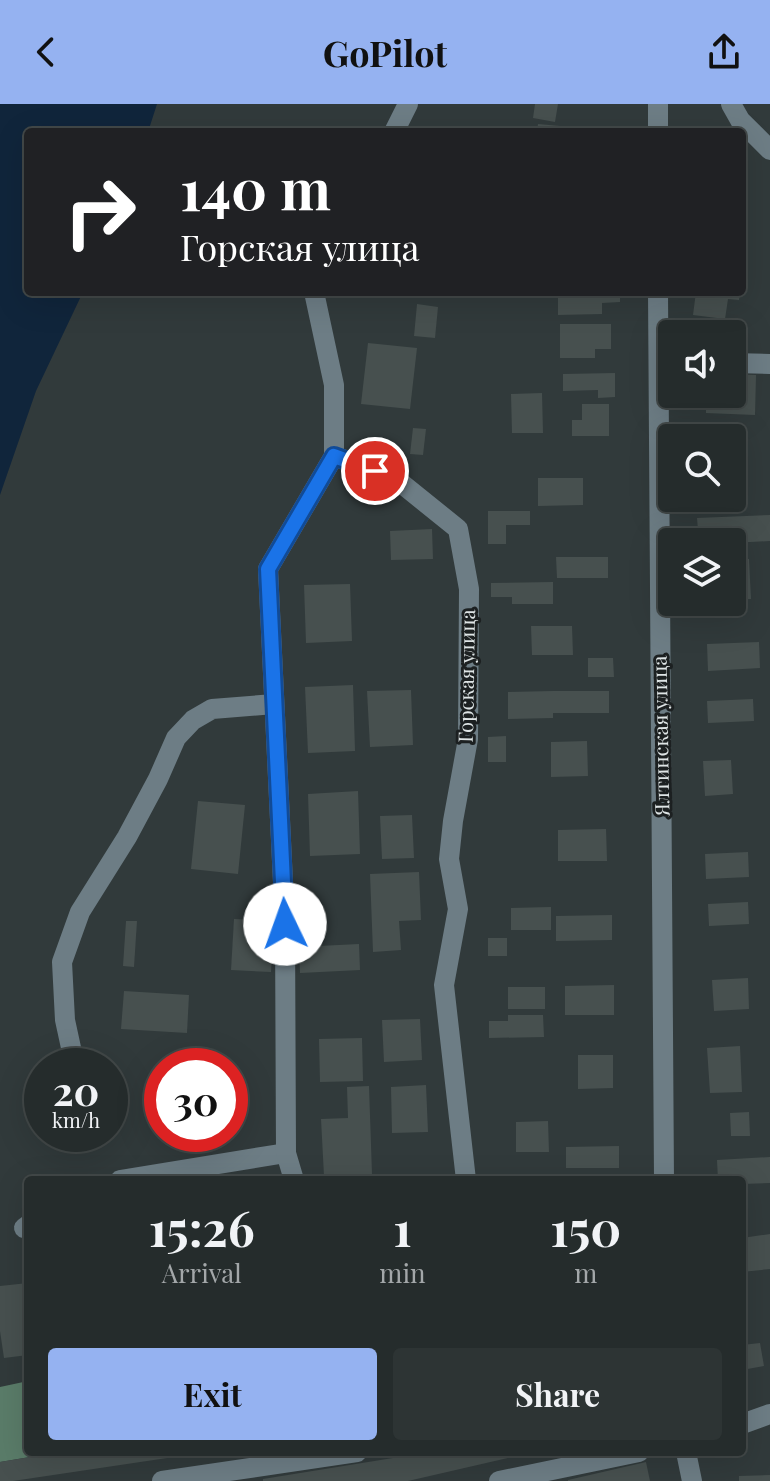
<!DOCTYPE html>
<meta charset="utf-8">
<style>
body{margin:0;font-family:"Playfair Display",serif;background:#2d3434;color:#f1f3f6;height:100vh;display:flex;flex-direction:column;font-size:30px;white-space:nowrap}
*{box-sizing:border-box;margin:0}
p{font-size:26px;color:#a3a7a9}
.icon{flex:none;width:44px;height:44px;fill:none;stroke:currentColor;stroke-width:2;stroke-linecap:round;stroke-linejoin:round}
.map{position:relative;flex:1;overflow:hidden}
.details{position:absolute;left:24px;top:1072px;width:722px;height:280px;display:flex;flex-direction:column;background:#252c2c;border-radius:8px;box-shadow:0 8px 32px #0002,0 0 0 2px #424848}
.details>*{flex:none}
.banner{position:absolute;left:24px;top:24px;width:722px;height:168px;border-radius:8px;box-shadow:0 8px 32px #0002,0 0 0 2px #424848;background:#202124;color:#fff;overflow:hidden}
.fabs{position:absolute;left:658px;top:216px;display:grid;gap:16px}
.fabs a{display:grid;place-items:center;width:88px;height:88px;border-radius:8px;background:#252c2c;box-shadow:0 8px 32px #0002,0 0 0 2px #424848;font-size:40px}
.speed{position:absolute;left:24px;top:944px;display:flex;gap:16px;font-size:40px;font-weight:700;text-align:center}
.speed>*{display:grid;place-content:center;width:104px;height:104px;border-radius:50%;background:#252c2c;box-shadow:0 8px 32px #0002,0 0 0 2px #424848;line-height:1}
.speed small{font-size:20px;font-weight:400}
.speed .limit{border:12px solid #d22;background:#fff;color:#111}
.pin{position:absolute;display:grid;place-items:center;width:68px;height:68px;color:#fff;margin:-34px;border:4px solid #fff;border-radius:50%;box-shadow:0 2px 8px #0007}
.me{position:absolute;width:88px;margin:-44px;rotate:357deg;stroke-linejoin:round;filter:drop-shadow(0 0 6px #0008)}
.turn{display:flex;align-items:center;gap:28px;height:168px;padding:0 24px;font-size:36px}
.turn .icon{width:104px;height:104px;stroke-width:2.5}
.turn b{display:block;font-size:56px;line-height:68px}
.eta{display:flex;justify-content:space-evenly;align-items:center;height:136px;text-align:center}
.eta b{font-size:48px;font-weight:700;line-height:56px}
.cta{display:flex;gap:16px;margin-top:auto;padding:16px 24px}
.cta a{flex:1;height:92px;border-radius:8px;background:#95b2f1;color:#111;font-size:32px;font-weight:700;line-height:92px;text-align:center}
.cta a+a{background:#2d3434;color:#f1f3f6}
header{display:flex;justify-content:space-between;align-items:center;height:104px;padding:0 24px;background:#95b2f1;color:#111;font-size:36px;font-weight:700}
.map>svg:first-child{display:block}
.forest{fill:#5a7c69}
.water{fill:#10253b}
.building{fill:#47504f}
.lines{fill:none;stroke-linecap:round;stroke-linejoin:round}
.minor{stroke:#6d7d85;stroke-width:20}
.route-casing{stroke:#114b97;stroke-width:20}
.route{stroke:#1a73e8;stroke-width:14}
.labels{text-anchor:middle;stroke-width:6;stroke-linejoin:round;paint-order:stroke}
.street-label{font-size:20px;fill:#dfe5e6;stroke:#1c2021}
</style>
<header><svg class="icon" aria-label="back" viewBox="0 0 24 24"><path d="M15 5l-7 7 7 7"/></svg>GoPilot<svg class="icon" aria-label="share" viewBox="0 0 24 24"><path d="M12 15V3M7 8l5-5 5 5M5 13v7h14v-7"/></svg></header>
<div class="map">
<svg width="770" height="1377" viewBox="0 0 770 1377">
<rect width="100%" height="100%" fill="#313a3b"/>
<path class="forest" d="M 28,1277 L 28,1348 L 36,1348 L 36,1352 L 0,1358 L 0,1283 Z"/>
<path class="water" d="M 0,0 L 157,0 L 148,28 L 28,28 L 28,188 L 83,188 L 36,287 L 0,391 Z"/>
<g class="building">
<path d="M 535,0 L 558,0 L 555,18 L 533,14 Z"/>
<path d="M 538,20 L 605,26 L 605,28 L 537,28 Z"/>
<path d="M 558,188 L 620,188 L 620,198 L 602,199 L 602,210 L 558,211 Z"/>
<path d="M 696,188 L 740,188 L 739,196 L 728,195 L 725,215 L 693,211 Z"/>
<path d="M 417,200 L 438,203 L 435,234 L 414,232 Z"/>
<path d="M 560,220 L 611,220 L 611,245 L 595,245 L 595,254 L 560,254 Z"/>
<path d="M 368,239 L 417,244 L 410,305 L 361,300 Z"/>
<path d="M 615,269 L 615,293 L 598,294 L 598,286 L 563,287 L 563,270 Z"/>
<path d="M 732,270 L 756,271 L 755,311 L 706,309 L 706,290 L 732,290 Z"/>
<path d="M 542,289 L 543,329 L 512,329 L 511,290 Z"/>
<path d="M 582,300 L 609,300 L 609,332 L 572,332 L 572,316 L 582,316 Z"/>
<path d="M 413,324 L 426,325 L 423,351 L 410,350 Z"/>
<path d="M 538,374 L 583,374 L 583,401 L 538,402 Z"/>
<path d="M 488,407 L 530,407 L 530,421 L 506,421 L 506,440 L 488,440 Z"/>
<path d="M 770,411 L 770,437 L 732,439 L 699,438 L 697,414 Z"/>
<path d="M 432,425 L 433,455 L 391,456 L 390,427 Z"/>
<path d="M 556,453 L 608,453 L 608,474 L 557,474 Z"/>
<path d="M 732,455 L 749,455 L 751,495 L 732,496 Z"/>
<path d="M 553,478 L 553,500 L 512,500 L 512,493 L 491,493 L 491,479 Z"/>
<path d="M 350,480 L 352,537 L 306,539 L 304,481 Z"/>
<path d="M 531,522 L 572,522 L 573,551 L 532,551 Z"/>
<path d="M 759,538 L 760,564 L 708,567 L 707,540 Z"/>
<path d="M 588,554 L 613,554 L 614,573 L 588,573 Z"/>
<path d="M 353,581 L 355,647 L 308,649 L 305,583 Z"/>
<path d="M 411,586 L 413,641 L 370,643 L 367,587 Z"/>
<path d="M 553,587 L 609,587 L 609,609 L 553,609 L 553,614 L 508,615 L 508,588 Z"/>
<path d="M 753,595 L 754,617 L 708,619 L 707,597 Z"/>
<path d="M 506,632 L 506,658 L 488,658 L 488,633 Z"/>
<path d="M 587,637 L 588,672 L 551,673 L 551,638 Z"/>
<path d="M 731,656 L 733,690 L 705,692 L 703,657 Z"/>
<path d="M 358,687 L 360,750 L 310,752 L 308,690 Z"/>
<path d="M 198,697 L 245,701 L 238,770 L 191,765 Z"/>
<path d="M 412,711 L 414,754 L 382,755 L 380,712 Z"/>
<path d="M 606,725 L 607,757 L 558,757 L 558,726 Z"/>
<path d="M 748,748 L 749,773 L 706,775 L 705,750 Z"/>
<path d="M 419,768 L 421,816 L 399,817 L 401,846 L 373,848 L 370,770 Z"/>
<path d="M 748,798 L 749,820 L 709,822 L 708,800 Z"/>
<path d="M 551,803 L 551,826 L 511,826 L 511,804 Z"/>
<path d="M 612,811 L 612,836 L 556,837 L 556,812 Z"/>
<path d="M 234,815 L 274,817 L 271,868 L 231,866 Z"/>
<path d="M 126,817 L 137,817 L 134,863 L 123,862 Z"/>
<rect x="488" y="834" width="19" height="18"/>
<path d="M 359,840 L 360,866 L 300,869 L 299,843 Z"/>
<path d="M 748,874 L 749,905 L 714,907 L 712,876 Z"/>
<path d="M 614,881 L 614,911 L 565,911 L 565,882 Z"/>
<rect x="508" y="883" width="37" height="22"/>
<path d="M 124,887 L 189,891 L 187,929 L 121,925 Z"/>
<path d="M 508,911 L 543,911 L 544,933 L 489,934 L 489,917 L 508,917 Z"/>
<path d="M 420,915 L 422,956 L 384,958 L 382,916 Z"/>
<path d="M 362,934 L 363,977 L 320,978 L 319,935 Z"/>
<path d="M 740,942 L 742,988 L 710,989 L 707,944 Z"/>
<path d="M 578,951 L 613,951 L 613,984 L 578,985 Z"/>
<path d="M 426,981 L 428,1028 L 392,1029 L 391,983 Z"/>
<path d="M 369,982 L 372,1070 L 324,1072 L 321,1015 L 348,1014 L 347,983 Z"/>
<path d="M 749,1008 L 750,1032 L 731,1032 L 730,1009 Z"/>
<path d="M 548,1017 L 549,1048 L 516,1048 L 516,1018 Z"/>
<path d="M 619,1042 L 619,1064 L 566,1064 L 566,1043 Z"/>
<path d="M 770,1053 L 770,1079 L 742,1080 L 742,1076 L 718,1076 L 717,1056 Z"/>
<path d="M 537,1071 L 537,1076 L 498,1076 L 498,1072 Z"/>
<path d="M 770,1130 L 770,1165 L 742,1168 L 742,1134 Z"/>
<path d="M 28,1179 L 28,1251 L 4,1254 L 0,1227 L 0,1182 Z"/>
<path d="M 760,1239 L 764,1262 L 742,1266 L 742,1241 Z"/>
<path d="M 36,1348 L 194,1348 L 194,1350 L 13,1377 L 0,1377 L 0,1358 L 36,1352 Z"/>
<path d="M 430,1348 L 530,1349 L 408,1377 L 263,1377 L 263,1375 Z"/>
<path d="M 646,1358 L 650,1377 L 568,1377 L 568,1376 Z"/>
<path d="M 770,1371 L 770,1377 L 739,1377 L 739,1372 Z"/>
</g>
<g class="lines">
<g class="minor">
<path d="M 731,0 L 740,16 L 770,46"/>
<path d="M 394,28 L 408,0"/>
<path d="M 658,28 L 658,0"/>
<path d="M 314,188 L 334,281 L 334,352 L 396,375 L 458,425 L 469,485 L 468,635 L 453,717 L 449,755 L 458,805 L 444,881 L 466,1076"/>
<path d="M 658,188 L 664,1076"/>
<path d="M 732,259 L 770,260"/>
<path d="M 73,953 L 65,916 L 62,858 L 80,808 L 127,733 L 158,675 L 176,634 L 193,616 L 212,605 L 274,600"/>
<path d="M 120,1076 L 286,1049"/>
<path d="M 294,1076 L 286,1049 L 285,820 L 268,465 L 334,352"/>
<path d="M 24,1124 L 28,1121"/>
<path d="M 742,1320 L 770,1310"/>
<path d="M 686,1348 L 692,1377"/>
<path d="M 162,1377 L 357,1348"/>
<path d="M 499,1377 L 639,1348"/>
</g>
</g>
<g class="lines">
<g class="route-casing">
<path id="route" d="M 285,820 L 268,465 L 334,352 L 375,367"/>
</g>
<use href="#route" class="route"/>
</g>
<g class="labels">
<g class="street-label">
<text transform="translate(467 572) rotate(-89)" y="7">Горская улица</text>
<text transform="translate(661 632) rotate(-91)" y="7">Ялтинская улица</text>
</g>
</g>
</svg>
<div class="fabs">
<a><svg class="icon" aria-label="sound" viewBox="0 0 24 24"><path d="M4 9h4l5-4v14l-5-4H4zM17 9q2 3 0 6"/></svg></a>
<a><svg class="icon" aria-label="search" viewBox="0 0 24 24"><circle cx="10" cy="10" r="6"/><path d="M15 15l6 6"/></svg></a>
<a><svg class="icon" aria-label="layers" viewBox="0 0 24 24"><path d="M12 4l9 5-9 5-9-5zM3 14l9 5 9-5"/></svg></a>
</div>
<div class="speed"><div>20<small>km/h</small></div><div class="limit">30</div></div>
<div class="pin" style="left:375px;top:367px;background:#d93025"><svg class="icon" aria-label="arrive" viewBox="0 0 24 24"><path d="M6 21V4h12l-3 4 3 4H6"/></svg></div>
<svg class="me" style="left:285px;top:820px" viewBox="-20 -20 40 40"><circle r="19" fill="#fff"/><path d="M0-13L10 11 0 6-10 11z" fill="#1a73e8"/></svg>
<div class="banner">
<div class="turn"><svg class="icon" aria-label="right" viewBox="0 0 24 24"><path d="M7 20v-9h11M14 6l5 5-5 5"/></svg><div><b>140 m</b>Горская улица</div></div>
</div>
<section class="details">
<div class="eta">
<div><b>15:26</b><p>Arrival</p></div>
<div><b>1</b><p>min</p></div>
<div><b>150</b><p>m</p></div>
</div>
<div class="cta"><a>Exit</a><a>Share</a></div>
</section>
</div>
